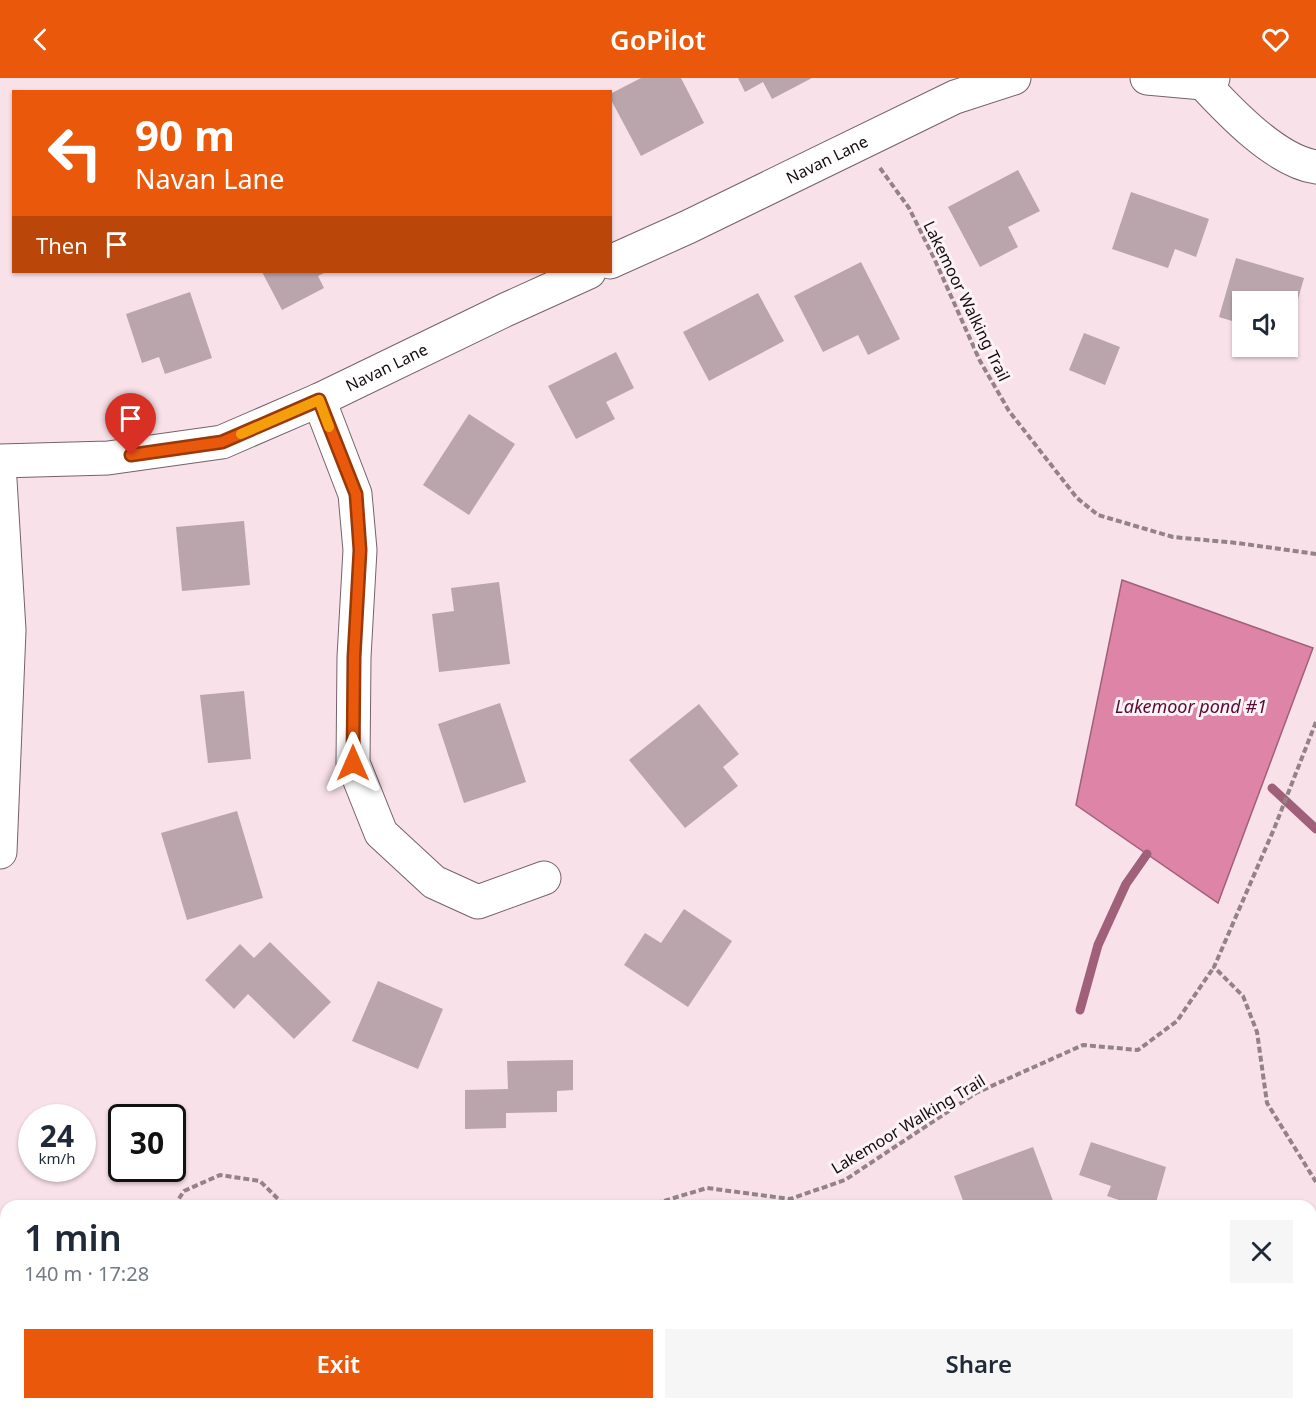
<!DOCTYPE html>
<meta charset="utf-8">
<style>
body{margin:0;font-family:"Noto Sans",sans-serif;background:#f6f6f7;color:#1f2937;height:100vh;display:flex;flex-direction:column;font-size:22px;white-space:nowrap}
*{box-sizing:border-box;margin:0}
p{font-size:20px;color:#747a83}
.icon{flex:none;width:33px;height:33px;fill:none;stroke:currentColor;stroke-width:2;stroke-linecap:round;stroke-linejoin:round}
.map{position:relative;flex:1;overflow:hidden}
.details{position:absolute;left:0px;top:1122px;width:1317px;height:210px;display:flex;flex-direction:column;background:#fff;border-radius:18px 18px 0 0;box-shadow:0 2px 4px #0004}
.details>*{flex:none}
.banner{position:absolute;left:12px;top:12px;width:600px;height:183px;border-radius:0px;box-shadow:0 2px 4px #0004;background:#ea580c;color:#fff;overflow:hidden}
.tools{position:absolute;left:1232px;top:213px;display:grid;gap:12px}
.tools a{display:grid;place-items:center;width:66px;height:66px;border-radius:0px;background:#fff;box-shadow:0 2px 4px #0004;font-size:30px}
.speed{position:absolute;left:18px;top:1026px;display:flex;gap:12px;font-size:30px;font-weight:700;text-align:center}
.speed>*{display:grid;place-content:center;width:78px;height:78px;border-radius:50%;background:#fff;box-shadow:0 2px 4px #0004;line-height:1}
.speed small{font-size:15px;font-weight:400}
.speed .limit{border:3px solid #111;border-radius:9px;background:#fff;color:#111}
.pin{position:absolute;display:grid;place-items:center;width:51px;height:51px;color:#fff;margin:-62px -26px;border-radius:50% 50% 50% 0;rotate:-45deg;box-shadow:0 0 6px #0007}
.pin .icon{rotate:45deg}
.me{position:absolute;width:66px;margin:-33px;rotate:0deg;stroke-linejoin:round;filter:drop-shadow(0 0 4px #0008)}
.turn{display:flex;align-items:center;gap:21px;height:126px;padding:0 24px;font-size:27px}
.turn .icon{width:78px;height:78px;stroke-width:2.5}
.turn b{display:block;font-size:42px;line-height:51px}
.then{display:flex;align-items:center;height:57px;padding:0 24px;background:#0003;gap:12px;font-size:22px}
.round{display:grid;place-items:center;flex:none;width:63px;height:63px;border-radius:0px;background:#f6f6f7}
.summary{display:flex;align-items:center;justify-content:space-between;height:102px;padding:0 24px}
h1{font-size:36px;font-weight:600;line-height:45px}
.primary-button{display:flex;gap:12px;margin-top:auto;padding:12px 24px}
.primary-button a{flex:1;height:69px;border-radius:0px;background:#ea580c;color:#fff;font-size:24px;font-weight:600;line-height:69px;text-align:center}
.primary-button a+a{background:#f6f6f7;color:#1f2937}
header{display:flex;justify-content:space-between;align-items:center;height:78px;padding:0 24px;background:#ea580c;color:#fff;font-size:27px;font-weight:600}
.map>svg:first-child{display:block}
.water{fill:#de85a7;stroke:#a16079;stroke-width:1.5}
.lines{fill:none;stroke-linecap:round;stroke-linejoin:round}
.stream{stroke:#a16079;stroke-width:9}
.building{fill:#baa5ac}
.minor-casing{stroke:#766269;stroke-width:35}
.path{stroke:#938288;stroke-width:4;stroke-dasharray:6 3;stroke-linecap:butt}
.minor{stroke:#fff;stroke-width:33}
.route-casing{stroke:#983908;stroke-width:15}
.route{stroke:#ea580c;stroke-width:10}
.slow{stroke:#f59e0b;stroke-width:10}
.labels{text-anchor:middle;stroke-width:6;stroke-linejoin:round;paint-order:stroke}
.street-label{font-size:16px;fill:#130b0e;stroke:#fcf3f6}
.water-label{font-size:18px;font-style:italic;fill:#5a0933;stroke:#fcf3f6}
</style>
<header><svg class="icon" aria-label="back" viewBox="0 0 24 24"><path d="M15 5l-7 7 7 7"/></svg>GoPilot<svg class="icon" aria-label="heart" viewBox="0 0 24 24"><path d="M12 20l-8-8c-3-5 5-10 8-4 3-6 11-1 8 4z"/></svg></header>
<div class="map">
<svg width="1316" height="1332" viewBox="0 0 1316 1332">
<rect width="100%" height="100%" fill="#f9e1e9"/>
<path class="water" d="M 1122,502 L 1313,570 L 1218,825 L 1076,727 Z"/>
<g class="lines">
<g class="stream">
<path d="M 1272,710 L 1316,751"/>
<path d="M 1080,932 L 1098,867 L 1126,806 L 1147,776"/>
</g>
</g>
<g class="building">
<path d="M 641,0 L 681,0 L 704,45 L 641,78 L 610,20 L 610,16 Z"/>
<path d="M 738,0 L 812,0 L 772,21 L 763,4 L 745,14 Z"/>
<path d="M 1018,92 L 1040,133 L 1008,149 L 1018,169 L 980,189 L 948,129 Z"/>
<path d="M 1131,114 L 1209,141 L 1196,179 L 1175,171 L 1168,190 L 1112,171 Z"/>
<path d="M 1236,180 L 1304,200 L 1288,256 L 1287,224 L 1242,224 L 1242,246 L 1219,239 Z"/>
<path d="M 861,184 L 900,261 L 868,277 L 858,257 L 823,274 L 794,218 Z"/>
<path d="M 262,194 L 326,194 L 318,198 L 324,210 L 282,232 Z"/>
<path d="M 190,214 L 212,280 L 165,296 L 159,279 L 142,285 L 126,236 Z"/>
<path d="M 758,215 L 784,263 L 709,303 L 683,254 Z"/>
<path d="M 1084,255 L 1120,269 L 1105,307 L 1069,292 Z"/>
<path d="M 616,274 L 634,310 L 606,324 L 615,341 L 576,361 L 548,308 Z"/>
<path d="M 469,336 L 515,366 L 469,437 L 423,407 Z"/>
<path d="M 244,443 L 250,507 L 182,513 L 176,449 Z"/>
<path d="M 499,504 L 510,586 L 439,594 L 432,536 L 454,533 L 451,510 Z"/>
<path d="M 244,613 L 251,681 L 208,685 L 200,617 Z"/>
<path d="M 500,625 L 526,704 L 464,725 L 438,646 Z"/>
<path d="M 699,626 L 739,676 L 723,689 L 738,708 L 685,750 L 629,682 Z"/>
<path d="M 237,733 L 263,820 L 187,842 L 161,755 Z"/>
<path d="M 684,831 L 732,863 L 688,929 L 624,887 L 645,855 L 661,865 Z"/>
<path d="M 270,864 L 331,924 L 294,961 L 248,916 L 234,931 L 205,902 L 240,866 L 254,880 Z"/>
<path d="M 378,903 L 443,931 L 418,991 L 352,963 Z"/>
<path d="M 573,982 L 573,1012 L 557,1013 L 557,1034 L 506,1035 L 506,1050 L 465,1051 L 465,1012 L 508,1011 L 507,983 Z"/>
<path d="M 1091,1064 L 1166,1089 L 1155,1128 L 1137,1128 L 1107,1118 L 1111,1108 L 1079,1097 Z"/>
<path d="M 1033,1069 L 1055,1128 L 965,1128 L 954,1098 Z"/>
<path d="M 1311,1266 L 1313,1266 L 1316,1302 L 1316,1310 L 1311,1311 Z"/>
<path d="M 637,1326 L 692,1326 L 695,1332 L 641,1332 Z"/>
</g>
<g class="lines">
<g class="minor-casing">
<g id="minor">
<path d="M 1147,0 L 1203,5 L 1213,0"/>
<path d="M 1203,5 C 1230,34 1276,83 1316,89"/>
<path id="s1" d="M 610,184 L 688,149 L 955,19 L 1014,0"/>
<path d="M 319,322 L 355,416 L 360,472 L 354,579 L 353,685 L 381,755 L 434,804 L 478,824 L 544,800"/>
<path id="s2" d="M 0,383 L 108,380 L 222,364 L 319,322 L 505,232 L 589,194"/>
<path d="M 0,402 L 9,552 L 0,774"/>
<path d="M 989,1332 L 989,1326"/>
<path d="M 1116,1332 L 1119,1326"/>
</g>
</g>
<g class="path">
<path d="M 880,90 L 909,130 L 934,180 L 980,283 L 1009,333 L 1077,420 L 1098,437 L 1173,459 L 1237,465 L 1316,476"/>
<path d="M 1316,644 L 1274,751 L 1214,889 L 1243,918 L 1257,954 L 1267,1025 L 1316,1104"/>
<path d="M 174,1128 L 184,1113 L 220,1097 L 260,1103 L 285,1128"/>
<path d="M 647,1128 L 707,1110 L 790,1121 L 845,1102 L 976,1015 L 1083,967 L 1138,972 L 1177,943 L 1214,889"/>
</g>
<use href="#minor" class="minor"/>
</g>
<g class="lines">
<g class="route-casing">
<path id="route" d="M 131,377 L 222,364 L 319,322 L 356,416 L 360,472 L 354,579 L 353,685"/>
</g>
<use href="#route" class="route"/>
<path class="slow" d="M 241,356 L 319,322 L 329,349"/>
</g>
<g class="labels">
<g class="street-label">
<text dy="6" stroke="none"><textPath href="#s1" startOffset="240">Navan Lane</textPath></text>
<text transform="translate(967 223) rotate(64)" y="6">Lakemoor Walking Trail</text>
<text dy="6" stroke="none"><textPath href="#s2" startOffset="404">Navan Lane</textPath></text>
<text transform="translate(908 1046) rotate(-31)" y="6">Lakemoor Walking Trail</text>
</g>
<g class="water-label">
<text x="1191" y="635">Lakemoor pond #1</text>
</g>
</g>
</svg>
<div class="tools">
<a><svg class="icon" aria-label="sound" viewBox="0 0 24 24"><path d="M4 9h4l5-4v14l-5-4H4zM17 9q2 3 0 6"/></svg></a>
</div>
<div class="speed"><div>24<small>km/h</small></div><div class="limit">30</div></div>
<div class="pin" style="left:131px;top:377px;background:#d93025"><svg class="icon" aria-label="arrive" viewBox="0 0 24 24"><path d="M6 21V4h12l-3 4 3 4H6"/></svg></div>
<svg class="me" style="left:353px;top:685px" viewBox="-20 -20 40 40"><path d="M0-17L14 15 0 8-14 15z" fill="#ea580c" stroke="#fff" stroke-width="4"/></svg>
<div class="banner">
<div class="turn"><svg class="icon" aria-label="left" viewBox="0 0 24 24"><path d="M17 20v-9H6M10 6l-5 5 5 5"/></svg><div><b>90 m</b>Navan Lane</div></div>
<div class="then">Then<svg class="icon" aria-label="arrive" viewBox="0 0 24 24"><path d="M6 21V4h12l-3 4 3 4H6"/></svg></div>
</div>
<section class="details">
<div class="summary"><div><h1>1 min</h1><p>140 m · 17:28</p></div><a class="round"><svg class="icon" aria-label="close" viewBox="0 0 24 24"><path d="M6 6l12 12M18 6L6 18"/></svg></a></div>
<div class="primary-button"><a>Exit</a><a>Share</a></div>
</section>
</div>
